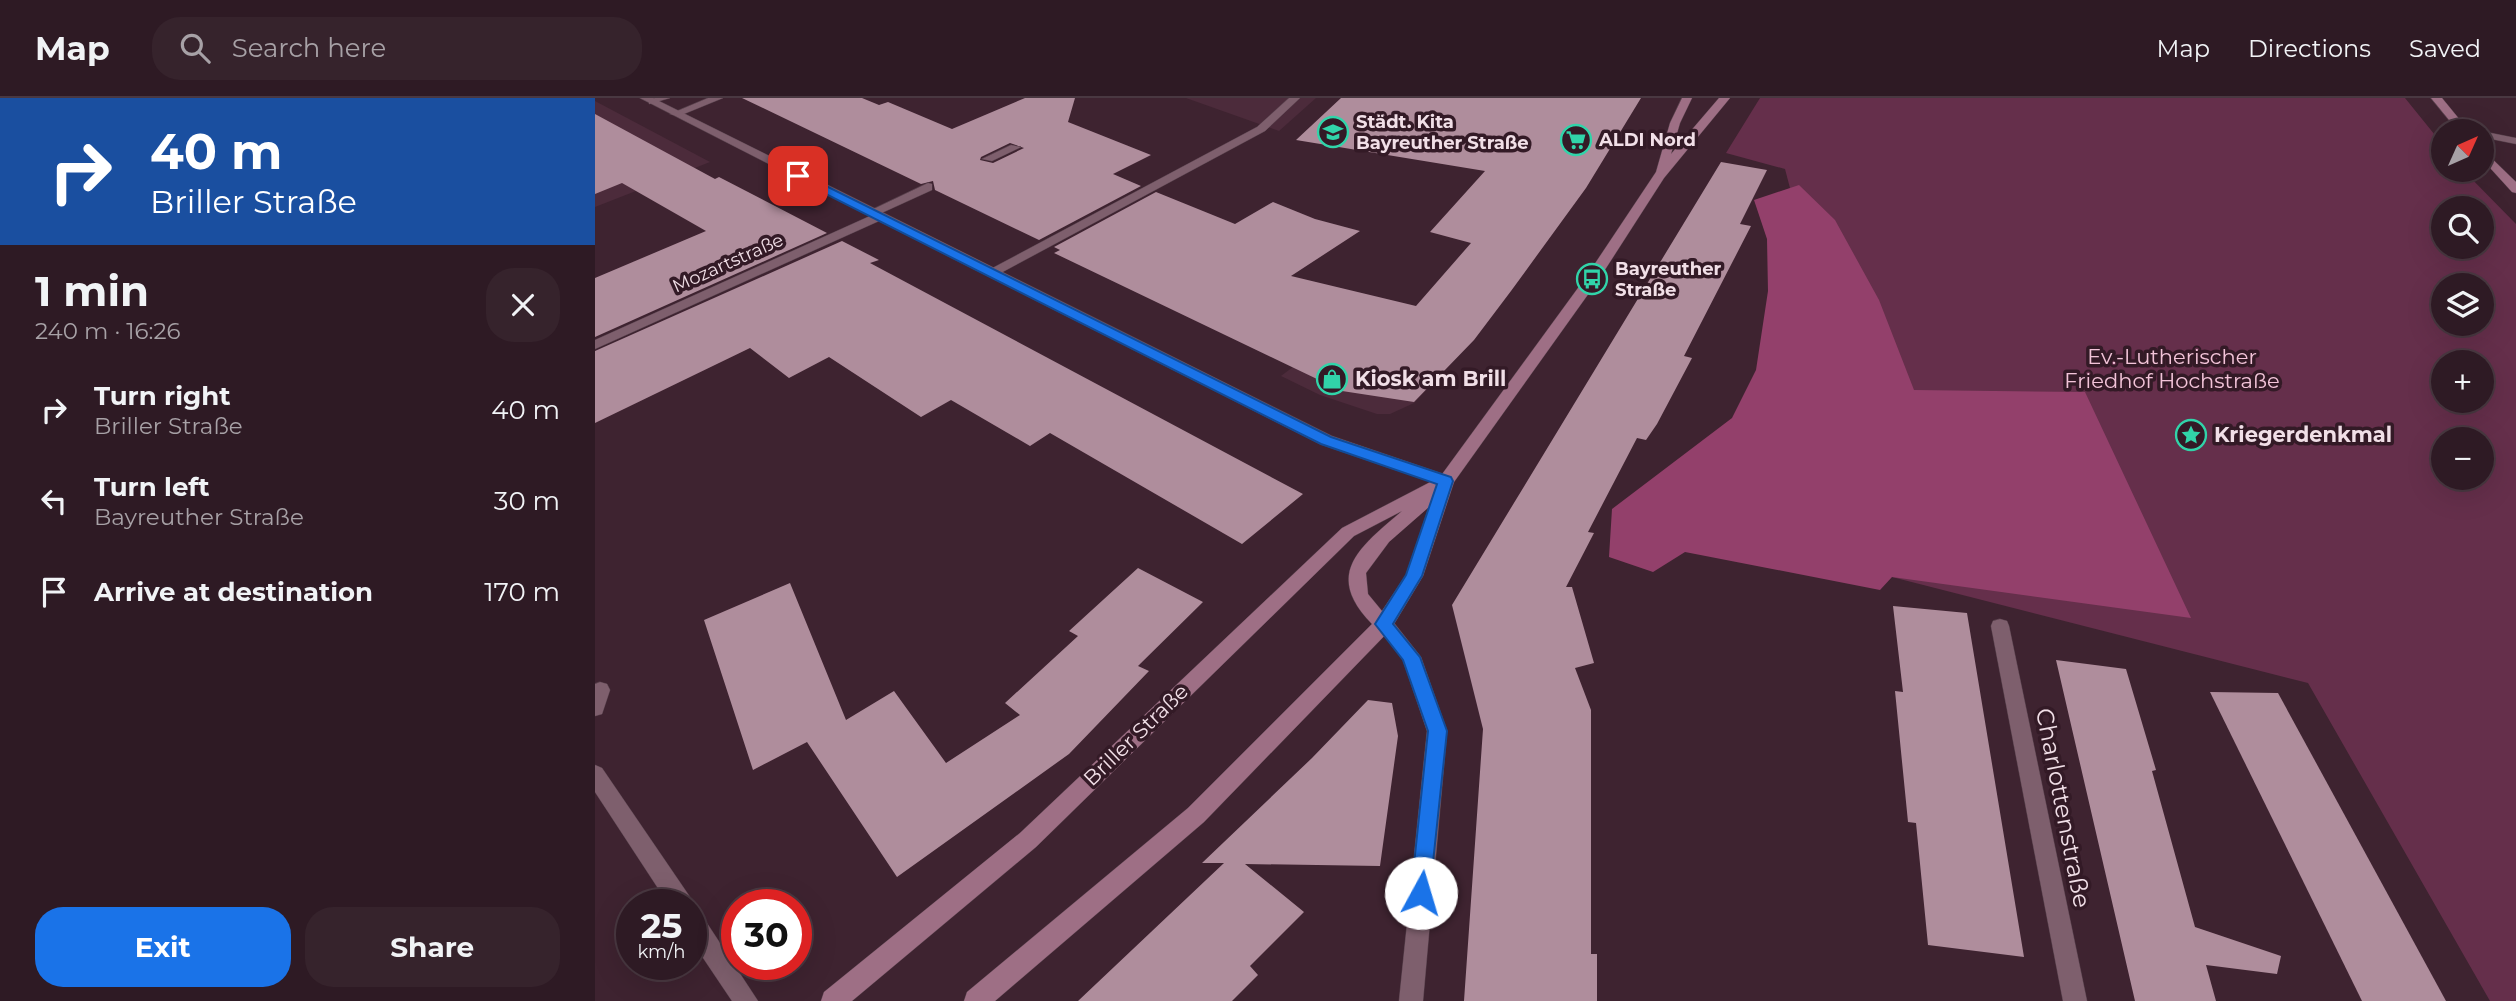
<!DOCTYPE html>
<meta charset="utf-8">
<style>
body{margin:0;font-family:Montserrat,sans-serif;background:#36232c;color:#f1f3f6;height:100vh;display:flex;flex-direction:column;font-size:26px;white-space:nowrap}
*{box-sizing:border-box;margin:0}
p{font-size:23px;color:#a7a1a6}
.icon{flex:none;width:38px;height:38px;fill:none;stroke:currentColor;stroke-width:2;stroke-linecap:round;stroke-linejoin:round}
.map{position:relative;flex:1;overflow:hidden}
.drawer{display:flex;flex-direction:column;background:#2e1a24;width:595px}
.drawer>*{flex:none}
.top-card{background:#1a4fa0;color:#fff;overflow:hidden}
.needle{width:46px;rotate:45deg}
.buttons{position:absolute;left:1836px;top:21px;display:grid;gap:14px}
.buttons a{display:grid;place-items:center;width:63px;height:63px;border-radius:50%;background:#2e1a24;box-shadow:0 7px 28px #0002,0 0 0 2px #493841;font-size:35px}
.speed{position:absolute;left:21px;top:791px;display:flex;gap:14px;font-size:35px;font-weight:700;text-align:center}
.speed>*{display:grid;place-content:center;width:91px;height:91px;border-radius:50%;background:#2e1a24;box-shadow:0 7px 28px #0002,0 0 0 2px #493841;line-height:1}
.speed small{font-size:18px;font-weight:400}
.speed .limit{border:10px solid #d22;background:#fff;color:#111}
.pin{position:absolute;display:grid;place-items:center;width:60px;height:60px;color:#fff;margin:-30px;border-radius:14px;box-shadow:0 4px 10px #0006}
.me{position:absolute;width:77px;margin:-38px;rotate:6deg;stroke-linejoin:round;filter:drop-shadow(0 0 5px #0008)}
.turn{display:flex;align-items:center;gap:24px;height:147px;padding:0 35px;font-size:32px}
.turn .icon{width:91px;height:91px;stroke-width:2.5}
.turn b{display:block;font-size:49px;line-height:60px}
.round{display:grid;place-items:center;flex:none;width:74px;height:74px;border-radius:28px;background:#36232c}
.overview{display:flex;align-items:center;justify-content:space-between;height:119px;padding:0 35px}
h1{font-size:42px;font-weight:700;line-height:52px}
.cta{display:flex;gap:14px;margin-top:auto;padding:14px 35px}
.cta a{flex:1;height:80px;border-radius:28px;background:#1a73e8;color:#fff;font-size:28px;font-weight:700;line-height:80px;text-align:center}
.cta a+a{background:#36232c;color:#f1f3f6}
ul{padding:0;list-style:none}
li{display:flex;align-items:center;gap:21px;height:91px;padding:0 35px}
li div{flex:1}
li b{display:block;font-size:26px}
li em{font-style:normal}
header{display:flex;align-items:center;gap:42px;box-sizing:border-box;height:98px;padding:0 35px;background:#2e1a24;border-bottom:2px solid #493841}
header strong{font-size:33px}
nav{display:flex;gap:38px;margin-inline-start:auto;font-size:24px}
.search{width:490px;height:63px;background:#36232c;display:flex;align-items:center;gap:18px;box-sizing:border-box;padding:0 24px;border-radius:28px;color:#a7a1a6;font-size:26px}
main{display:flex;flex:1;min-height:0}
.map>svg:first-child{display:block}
.built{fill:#4c2b3b}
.green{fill:#652f4b;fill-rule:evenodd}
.forest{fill:#93406b}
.building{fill:#af8d9c;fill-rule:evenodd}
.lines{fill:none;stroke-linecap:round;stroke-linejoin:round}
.lane-casing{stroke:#553f4a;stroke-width:1}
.street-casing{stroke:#553f4a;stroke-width:1}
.secondary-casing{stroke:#553f4a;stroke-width:1}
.lane{fill:#7e5f6d;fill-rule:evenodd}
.street{fill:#7e5f6d;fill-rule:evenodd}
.secondary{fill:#9e6f85;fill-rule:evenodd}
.route{fill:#1a73e8;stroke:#114b97;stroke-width:2}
.labels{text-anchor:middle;stroke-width:7;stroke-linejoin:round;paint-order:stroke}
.far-poi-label{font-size:18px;font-weight:bold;fill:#f1dfe7;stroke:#331a26;text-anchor:start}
.far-street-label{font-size:18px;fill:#f1dfe7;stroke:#331a26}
.park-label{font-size:21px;fill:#f3c4d9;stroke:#331a26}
.poi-label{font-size:21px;font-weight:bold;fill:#f1dfe7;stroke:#331a26;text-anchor:start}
.street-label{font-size:21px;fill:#f1dfe7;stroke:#331a26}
.near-street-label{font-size:24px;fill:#f1dfe7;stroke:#331a26}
</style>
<header>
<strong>Map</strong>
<div class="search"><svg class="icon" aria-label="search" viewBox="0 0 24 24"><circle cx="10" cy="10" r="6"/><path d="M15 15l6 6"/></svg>Search here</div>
<nav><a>Map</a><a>Directions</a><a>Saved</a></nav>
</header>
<main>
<section class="drawer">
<div class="top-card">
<div class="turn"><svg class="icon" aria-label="right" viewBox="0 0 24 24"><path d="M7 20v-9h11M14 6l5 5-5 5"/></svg><div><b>40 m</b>Briller Straße</div></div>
</div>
<div class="overview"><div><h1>1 min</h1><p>240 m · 16:26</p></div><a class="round"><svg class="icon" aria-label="close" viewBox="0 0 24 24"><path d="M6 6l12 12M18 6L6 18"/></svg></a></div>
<ul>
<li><svg class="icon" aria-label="right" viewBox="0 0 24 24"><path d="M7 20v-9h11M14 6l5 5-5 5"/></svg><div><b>Turn right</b><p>Briller Straße</p></div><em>40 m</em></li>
<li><svg class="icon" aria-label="left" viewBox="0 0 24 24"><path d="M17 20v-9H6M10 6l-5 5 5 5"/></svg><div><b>Turn left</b><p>Bayreuther Straße</p></div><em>30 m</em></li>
<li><svg class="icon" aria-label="arrive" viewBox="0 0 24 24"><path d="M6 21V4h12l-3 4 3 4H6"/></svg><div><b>Arrive at destination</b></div><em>170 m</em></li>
</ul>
<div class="cta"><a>Exit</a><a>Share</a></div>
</section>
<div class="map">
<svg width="1921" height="903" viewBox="0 0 1921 903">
<rect width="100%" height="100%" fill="#3e2330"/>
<g class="built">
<path d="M 591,0 L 721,0 L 684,33 Z"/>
<path d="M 0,3 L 115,64 L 0,109 Z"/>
<path d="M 738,239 L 871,249 L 819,305 L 795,316 L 782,316 L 725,297 L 686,278 Z"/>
</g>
<path class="green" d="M 1165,0 L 1810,0 L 1848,47 L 1848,72 L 1868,72 L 1921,126 L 1921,903 L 1895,903 L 1713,585 L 1297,479 L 1190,71 L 1131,55 ZM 1848,110 L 1886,110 L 1886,149 L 1848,149 ZM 1848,187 L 1886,187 L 1886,226 L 1848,226 ZM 1848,264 L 1886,264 L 1886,303 L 1848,303 ZM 1848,341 L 1886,341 L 1886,380 L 1848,380 Z"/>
<path class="forest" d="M 1204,87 L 1240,122 L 1284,202 L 1319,292 L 1490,294 L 1596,520 L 1297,479 L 1285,492 L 1090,454 L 1058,474 L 1014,459 L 1017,411 L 1137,320 L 1161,272 L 1173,193 L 1172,141 L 1159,102 Z"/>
<g class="building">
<path d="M 147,0 L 267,0 L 284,7 L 293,4 L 357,31 L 430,0 L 480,0 L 473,24 L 556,57 L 518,76 L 546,88 L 444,142 L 340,92 L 338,83 L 326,86 ZM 415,45 L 429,50 L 398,65 L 385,62 L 386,59 Z"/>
<path d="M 746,0 L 1046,0 L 991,90 L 916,193 L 879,242 L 819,304 L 747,293 L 459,155 L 465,152 L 459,149 L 561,94 L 640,126 L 678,104 L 720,121 L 765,133 L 696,178 L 821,208 L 876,145 L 835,134 L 890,73 L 701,42 Z"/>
<path d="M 0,16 L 120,81 L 124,79 L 232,135 L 0,239 L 0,180 L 111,133 L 27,85 L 0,96 Z"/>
<path d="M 1126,64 L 1172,72 L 1145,126 L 1156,128 L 1089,258 L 1097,260 L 1062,326 L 1051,342 L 1042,340 L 993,434 L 999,435 L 971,489 L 977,489 L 999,565 L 980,570 L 996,612 L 996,856 L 1002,856 L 1002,903 L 869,903 L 888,631 L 857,507 Z"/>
<path d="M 247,143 L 284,162 L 275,165 L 708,396 L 647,446 L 455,335 L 435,348 L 356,302 L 326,319 L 234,259 L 194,280 L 155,250 L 0,325 L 0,253 Z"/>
<path d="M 543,470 L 608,504 L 543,568 L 554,573 L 474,656 L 302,779 L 212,644 L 158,672 L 109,522 L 195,485 L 251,622 L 299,593 L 351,665 L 425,617 L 410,605 L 483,538 L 474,533 Z"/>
<path d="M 1298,508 L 1372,515 L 1429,859 L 1333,847 L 1321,725 L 1313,724 L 1300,593 L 1308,594 Z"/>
<path d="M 1461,562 L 1531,571 L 1561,672 L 1557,673 L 1600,829 L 1686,858 L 1682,876 L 1611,867 L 1621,903 L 1540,903 Z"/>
<path d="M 1615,594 L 1683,595 L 1851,903 L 1767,903 Z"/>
<path d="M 773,602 L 797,605 L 803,638 L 785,768 L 650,766 L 709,814 L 655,868 L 663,877 L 637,903 L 483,903 L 629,765 L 607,765 L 717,660 Z"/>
</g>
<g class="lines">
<g class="lane-casing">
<g id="lane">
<path d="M 60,0 L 75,0 L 54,6 L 54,2 Z"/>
<path d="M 113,0 L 128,0 L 84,18 L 75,16 Z"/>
<path d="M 694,0 L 705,0 L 670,33 L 402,177 L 392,177 L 390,174 L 662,29 Z"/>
<path d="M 416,47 L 426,49 L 397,63 L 387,61 Z"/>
<path d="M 333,85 L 337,86 L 337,92 L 280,118 L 270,115 Z"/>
<path d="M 5,584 L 12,586 L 15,592 L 7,616 L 0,618 L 0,586 Z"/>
<path d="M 0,667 L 7,670 L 95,799 L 97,810 L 104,813 L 163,903 L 137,903 L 96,842 L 96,807 L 74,807 L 0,694 Z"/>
</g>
</g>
<g class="street-casing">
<g id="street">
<path d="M 45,0 L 58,0 L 737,338 L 857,379 L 859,383 L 851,389 L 725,346 L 284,123 L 0,251 L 0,242 L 275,118 Z"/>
<path d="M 1884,33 L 1886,33 L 1921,40 L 1921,46 L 1886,39 L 1886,33 Z"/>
<path d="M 789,519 L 796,521 L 826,559 L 852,633 L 828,903 L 804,903 L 832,633 L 808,562 L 780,526 L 782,521 Z"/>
<path d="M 1405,521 L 1412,523 L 1414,528 L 1492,903 L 1468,903 L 1396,528 L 1398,523 Z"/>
</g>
</g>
<g class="secondary-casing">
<g id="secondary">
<path d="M 1087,0 L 1097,0 L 1085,25 L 1076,56 L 1124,0 L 1135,0 L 1069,80 L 1004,181 L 859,384 L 828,478 L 796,531 L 609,724 L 400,903 L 369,903 L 372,894 L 593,710 L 777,526 C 728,476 765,449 807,413 L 759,438 L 441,749 L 257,903 L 226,903 L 229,894 L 425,735 L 747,430 L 845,379 L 991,179 L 1061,74 L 1075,25 ZM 834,409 L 811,477 L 787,513 L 773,496 L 771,475 L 794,444 Z"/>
<path d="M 1836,0 L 1847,0 L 1874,33 L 1863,33 Z"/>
<path d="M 1886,50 L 1921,84 L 1921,95 L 1917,94 L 1886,60 Z"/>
</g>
</g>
<use href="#lane" class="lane"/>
<use href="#street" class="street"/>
<use href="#secondary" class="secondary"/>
</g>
<path class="route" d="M 203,74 L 736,339 L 856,379 L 858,383 L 827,478 L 798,526 L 825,559 L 852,633 L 834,802 L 826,805 L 819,802 L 816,795 L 833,633 L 808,562 L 780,526 L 811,477 L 842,386 L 726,346 L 199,80 L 197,78 Z"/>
<defs>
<g id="school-ring" transform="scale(1.575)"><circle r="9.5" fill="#331a26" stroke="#31d4a9" stroke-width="1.5"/><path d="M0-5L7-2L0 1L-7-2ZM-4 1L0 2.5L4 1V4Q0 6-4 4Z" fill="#31d4a9"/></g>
<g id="supermarket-ring" transform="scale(1.575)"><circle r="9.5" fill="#331a26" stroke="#31d4a9" stroke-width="1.5"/><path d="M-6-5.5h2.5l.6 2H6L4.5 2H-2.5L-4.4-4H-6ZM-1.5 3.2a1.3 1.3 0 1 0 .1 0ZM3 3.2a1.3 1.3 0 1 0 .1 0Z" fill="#31d4a9"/></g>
<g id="bus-ring" transform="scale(1.575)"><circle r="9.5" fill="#331a26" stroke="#31d4a9" stroke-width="1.5"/><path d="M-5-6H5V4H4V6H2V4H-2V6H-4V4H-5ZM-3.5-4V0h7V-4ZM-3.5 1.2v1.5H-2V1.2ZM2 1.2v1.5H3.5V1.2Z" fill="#31d4a9"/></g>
<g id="shop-ring" transform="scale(1.575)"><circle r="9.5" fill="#331a26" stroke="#31d4a9" stroke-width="1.5"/><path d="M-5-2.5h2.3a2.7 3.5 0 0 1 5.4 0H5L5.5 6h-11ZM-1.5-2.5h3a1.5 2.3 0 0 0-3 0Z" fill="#31d4a9"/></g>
<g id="sight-ring" transform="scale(1.575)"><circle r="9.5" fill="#331a26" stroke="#31d4a9" stroke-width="1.5"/><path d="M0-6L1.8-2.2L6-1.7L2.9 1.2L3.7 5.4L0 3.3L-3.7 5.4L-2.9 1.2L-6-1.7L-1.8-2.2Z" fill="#31d4a9"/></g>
</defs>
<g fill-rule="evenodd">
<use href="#school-ring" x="738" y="34"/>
<use href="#supermarket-ring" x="981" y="42"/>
<use href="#bus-ring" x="997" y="181"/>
<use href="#shop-ring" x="737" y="281"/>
<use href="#sight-ring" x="1596" y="337"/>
</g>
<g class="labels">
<g class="far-poi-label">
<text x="761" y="30">Städt. Kita<tspan x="761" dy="21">Bayreuther Straße</tspan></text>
<text x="1004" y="48">ALDI Nord</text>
<text x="1020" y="177">Bayreuther<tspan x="1020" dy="21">Straße</tspan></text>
</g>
<g class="far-street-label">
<text transform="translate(133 165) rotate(-24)" y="6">Mozartstraße</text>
</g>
<g class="park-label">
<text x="1577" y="266">Ev.-Lutherischer<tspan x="1577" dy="24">Friedhof Hochstraße</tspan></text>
</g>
<g class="poi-label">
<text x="760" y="288">Kiosk am Brill</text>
<text x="1619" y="344">Kriegerdenkmal</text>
</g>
<g class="street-label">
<text transform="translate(541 637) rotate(-44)" y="7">Briller Straße</text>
</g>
<g class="near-street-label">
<text transform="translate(1468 710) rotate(79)" y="8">Charlottenstraße</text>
</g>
</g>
</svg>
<div class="buttons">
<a><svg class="needle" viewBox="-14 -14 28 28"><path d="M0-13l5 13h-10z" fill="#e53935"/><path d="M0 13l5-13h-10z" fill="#a7a1a6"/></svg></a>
<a><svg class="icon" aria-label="search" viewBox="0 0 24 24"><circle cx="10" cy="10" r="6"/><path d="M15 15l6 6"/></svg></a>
<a><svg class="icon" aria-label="layers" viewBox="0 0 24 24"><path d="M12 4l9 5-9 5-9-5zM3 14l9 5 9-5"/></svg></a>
<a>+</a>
<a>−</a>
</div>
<div class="speed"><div>25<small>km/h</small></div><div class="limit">30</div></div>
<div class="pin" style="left:203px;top:78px;background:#d93025"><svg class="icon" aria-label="arrive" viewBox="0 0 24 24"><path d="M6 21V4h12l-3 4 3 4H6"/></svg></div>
<svg class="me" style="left:826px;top:795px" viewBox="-20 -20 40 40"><circle r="19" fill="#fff"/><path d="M0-13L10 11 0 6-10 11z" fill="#1a73e8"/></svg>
</div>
</main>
